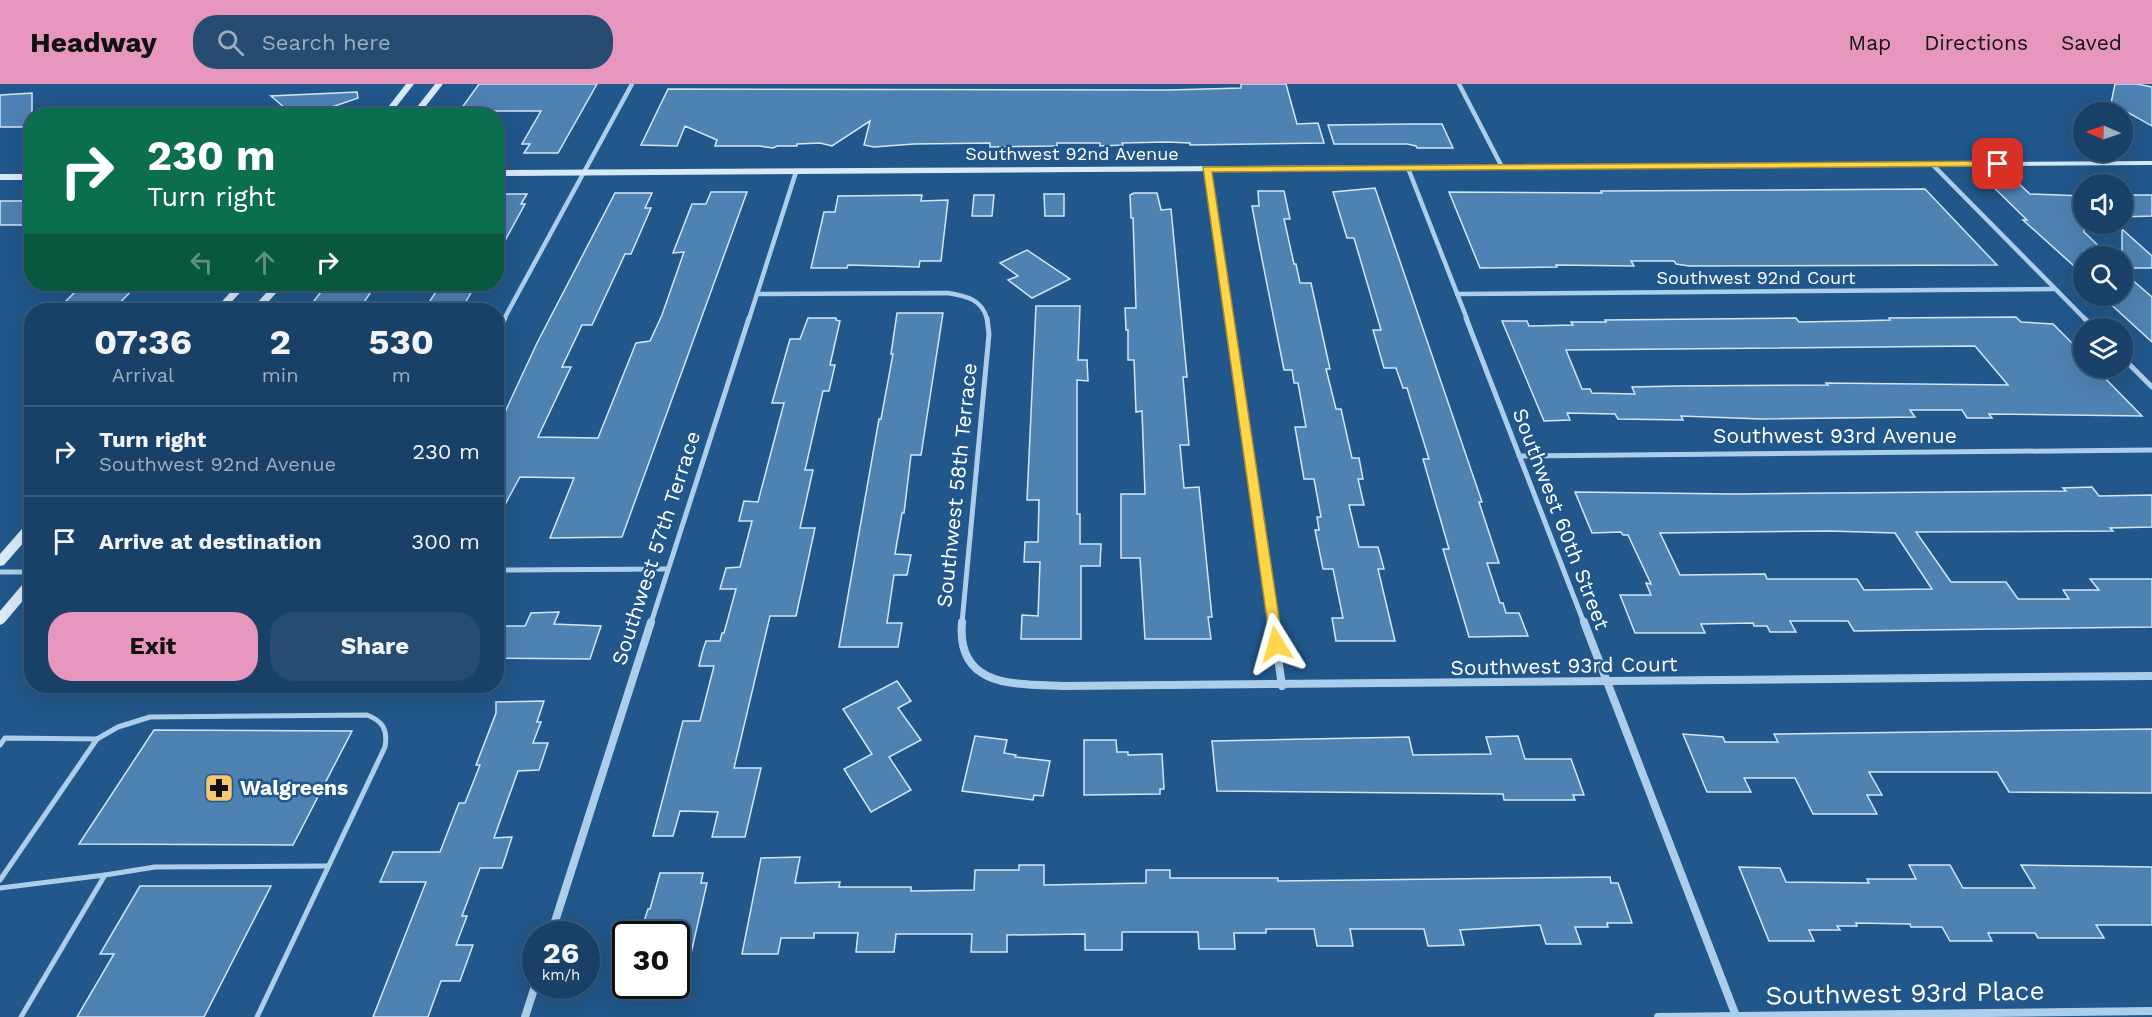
<!DOCTYPE html>
<style>
body{margin:0;font-family:"Work Sans",sans-serif;background:#264c71;color:#f1f3f6;height:100vh;display:flex;flex-direction:column;font-size:22px;white-space:nowrap}
*{box-sizing:border-box;margin:0}
p{font-size:20px;color:#9fafc0}
.icon{flex:none;width:33px;height:33px;fill:none;stroke:currentColor;stroke-width:2;stroke-linecap:round;stroke-linejoin:round}
.map{position:relative;flex:1;overflow:hidden}
.drawer{position:absolute;left:24px;top:219px;width:480px;height:390px;display:flex;flex-direction:column;background:#194168;border-radius:24px;box-shadow:0 6px 24px #0002,0 0 0 2px #375a7c}
.drawer>*{flex:none}
.guide{position:absolute;left:24px;top:24px;width:480px;height:183px;border-radius:24px;box-shadow:0 6px 24px #0002,0 0 0 2px #375a7c;background:#0b6e4f;color:#fff;overflow:hidden}
.needle{width:39px;rotate:272deg}
.tools{position:absolute;left:2073px;top:18px;display:grid;gap:12px}
.tools a{display:grid;place-items:center;width:60px;height:60px;border-radius:50%;background:#194168;box-shadow:0 6px 24px #0002,0 0 0 2px #375a7c;font-size:30px}
.speed{position:absolute;left:522px;top:837px;display:flex;gap:12px;font-size:30px;font-weight:700;text-align:center}
.speed>*{display:grid;place-content:center;width:78px;height:78px;border-radius:50%;background:#194168;box-shadow:0 6px 24px #0002,0 0 0 2px #375a7c;line-height:1}
.speed small{font-size:15px;font-weight:400}
.speed .limit{border:3px solid #111;border-radius:9px;background:#fff;color:#111}
.pin{position:absolute;display:grid;place-items:center;width:51px;height:51px;color:#fff;margin:-26px;border-radius:12px;box-shadow:0 3px 9px #0006}
.me{position:absolute;width:66px;margin:-33px;rotate:352deg;stroke-linejoin:round;filter:drop-shadow(0 0 4px #0008)}
.turn{display:flex;align-items:center;gap:21px;height:126px;padding:0 24px;font-size:27px}
.turn .icon{width:78px;height:78px;stroke-width:2.5}
.turn b{display:block;font-size:42px;line-height:51px}
.lanes{display:flex;align-items:center;height:57px;padding:0 24px;background:#0003;justify-content:center;gap:30px;direction:ltr}
.lanes .off{opacity:.35}
.eta{display:flex;justify-content:space-evenly;align-items:center;height:102px;text-align:center}
.eta b{font-size:36px;font-weight:700;line-height:42px}
.primary-button{display:flex;gap:12px;margin-top:auto;padding:12px 24px}
.primary-button a{flex:1;height:69px;border-radius:24px;background:#e797bd;color:#111;font-size:24px;font-weight:700;line-height:69px;text-align:center}
.primary-button a+a{background:#264c71;color:#f1f3f6}
ul{padding:0;list-style:none}
li{display:flex;align-items:center;gap:18px;height:90px;padding:0 24px;border-top:2px solid #375a7c}
li div{flex:1}
li b{display:block;font-size:22px}
li em{font-style:normal}
header{display:flex;align-items:center;gap:36px;box-sizing:border-box;height:84px;padding:0 30px;background:#e797bd;color:#111}
header strong{font-size:28px}
nav{display:flex;gap:33px;margin-inline-start:auto;font-size:21px}
.search{width:420px;height:54px;background:#264c71;display:flex;align-items:center;gap:15px;box-sizing:border-box;padding:0 21px;border-radius:24px;color:#9fafc0;font-size:22px}
.map>svg:first-child{display:block}
.building{fill:#4e82b3;stroke:#d2e6f8;stroke-width:1.5;fill-rule:evenodd}
.lines{fill:none;stroke-linecap:round;stroke-linejoin:round}
.lane{stroke:#adceeb;stroke-width:5}
.street-far2{stroke:#adceeb;stroke-width:4.5}
.street-far1{stroke:#adceeb;stroke-width:5}
.street{stroke:#adceeb;stroke-width:8}
.secondary{fill:#d9e9f8;fill-rule:evenodd}
.route{fill:#ffd54a;stroke:#a68a30;stroke-width:1.5}
.labels{text-anchor:middle;stroke-width:5;stroke-linejoin:round;paint-order:stroke}
.far-street-label{font-size:18px;fill:#fff;stroke:#21578a}
.street-label{font-size:21px;fill:#fff;stroke:#21578a}
.poi-label{font-size:21px;font-weight:bold;fill:#fff;stroke:#21578a;text-anchor:start}
.near-street-label{font-size:26px;fill:#fff;stroke:#21578a}
</style>
<header>
<strong>Headway</strong>
<div class="search"><svg class="icon" aria-label="search" viewBox="0 0 24 24"><circle cx="10" cy="10" r="6"/><path d="M15 15l6 6"/></svg>Search here</div>
<nav><a>Map</a><a>Directions</a><a>Saved</a></nav>
</header>
<div class="map">
<svg width="2152" height="933" viewBox="0 0 2152 933">
<rect width="100%" height="100%" fill="#21578a"/>
<g class="building">
<path d="M 479,0 L 597,0 L 558,69 L 524,69 L 530,60 L 522,60 L 541,27 L 493,27 L 490,32 L 456,32 Z"/>
<path d="M 1241,0 L 1286,0 L 1297,40 L 1318,39 L 1324,59 L 1190,61 L 1190,59 L 1167,58 L 1122,59 L 1123,61 L 1100,62 L 1100,59 L 1057,59 L 1057,62 L 990,63 L 990,59 L 914,60 L 874,63 L 864,61 L 870,37 L 832,62 L 820,59 L 797,60 L 797,62 L 777,62 L 773,64 L 759,62 L 715,62 L 717,56 L 685,42 L 677,62 L 641,61 L 668,5 L 1169,6 L 1241,4 Z"/>
<path d="M 2115,0 L 2137,0 L 2152,3 L 2152,42 L 2111,19 Z"/>
<path d="M 357,8 L 358,14 L 306,32 L 294,32 L 271,12 Z"/>
<path d="M 32,9 L 32,43 L 0,43 L 0,11 Z"/>
<path d="M 1412,40 L 1442,40 L 1453,64 L 1417,64 L 1416,62 L 1407,60 L 1334,60 L 1328,41 Z"/>
<path d="M 1980,84 L 2002,84 L 2030,110 L 2084,112 L 2084,148 L 2103,166 L 2084,167 L 2084,191 L 2023,136 L 2027,136 L 1977,87 Z"/>
<path d="M 1375,104 L 1482,418 L 1479,418 L 1499,479 L 1487,479 L 1500,519 L 1503,519 L 1506,529 L 1519,529 L 1528,552 L 1469,553 L 1443,465 L 1449,465 L 1423,375 L 1429,375 L 1407,304 L 1403,304 L 1396,284 L 1384,284 L 1373,246 L 1381,246 L 1354,154 L 1347,154 L 1333,108 Z"/>
<path d="M 1925,105 L 1997,181 L 1689,182 L 1676,180 L 1674,177 L 1631,177 L 1634,182 L 1556,181 L 1557,183 L 1480,184 L 1449,108 L 1602,109 L 1601,107 Z"/>
<path d="M 1258,107 L 1284,107 L 1290,135 L 1284,135 L 1294,180 L 1296,180 L 1300,199 L 1311,199 L 1330,285 L 1326,285 L 1336,325 L 1341,325 L 1352,374 L 1359,374 L 1363,395 L 1358,395 L 1364,421 L 1349,421 L 1359,463 L 1378,463 L 1384,485 L 1378,485 L 1395,557 L 1336,557 L 1332,534 L 1343,534 L 1333,485 L 1323,485 L 1315,446 L 1319,446 L 1317,433 L 1321,433 L 1314,395 L 1304,395 L 1295,343 L 1306,343 L 1298,299 L 1294,299 L 1292,286 L 1284,286 L 1259,160 L 1252,122 L 1259,122 Z"/>
<path d="M 711,108 L 747,108 L 622,453 L 550,454 L 574,394 L 520,393 L 496,437 L 496,338 L 501,329 L 505,328 L 537,259 L 615,109 L 652,109 L 645,124 L 651,124 L 631,170 L 625,170 L 592,241 L 582,241 L 562,283 L 571,283 L 538,353 L 598,354 L 636,259 L 650,257 L 662,231 L 684,168 L 673,169 L 692,120 L 706,120 Z"/>
<path d="M 1134,109 L 1157,109 L 1161,126 L 1171,125 L 1187,293 L 1183,293 L 1189,361 L 1180,361 L 1184,404 L 1199,403 L 1212,533 L 1208,533 L 1211,555 L 1145,555 L 1140,474 L 1121,474 L 1121,410 L 1145,410 L 1142,327 L 1136,328 L 1134,276 L 1128,276 L 1128,246 L 1126,246 L 1125,224 L 1136,224 L 1133,134 L 1131,134 L 1130,111 Z"/>
<path d="M 496,110 L 527,110 L 521,120 L 525,120 L 496,173 Z"/>
<path d="M 1044,110 L 1064,110 L 1064,132 L 1045,132 Z"/>
<path d="M 922,111 L 921,117 L 948,116 L 941,177 L 920,177 L 919,183 L 848,181 L 847,184 L 811,184 L 824,128 L 835,128 L 838,112 Z"/>
<path d="M 974,111 L 994,111 L 992,132 L 972,132 Z"/>
<path d="M 2122,111 L 2152,111 L 2152,132 L 2122,133 Z"/>
<rect x="0" y="117" width="32" height="24"/>
<path d="M 2122,145 L 2152,172 L 2152,184 L 2122,184 Z"/>
<path d="M 1027,166 L 1070,195 L 1032,214 L 1008,196 L 1018,192 L 1000,179 Z"/>
<path d="M 2122,187 L 2152,213 L 2152,258 L 2105,215 L 2107,215 L 2104,212 L 2122,212 Z"/>
<path d="M 83,200 L 138,200 L 113,226 L 57,226 Z"/>
<path d="M 327,200 L 376,200 L 359,226 L 307,226 Z"/>
<path d="M 441,200 L 476,200 L 461,226 L 424,226 Z"/>
<path d="M 1036,222 L 1080,222 L 1078,276 L 1087,276 L 1088,297 L 1077,296 L 1077,430 L 1080,430 L 1080,460 L 1101,460 L 1100,482 L 1081,482 L 1081,555 L 1021,555 L 1022,531 L 1038,532 L 1040,478 L 1024,478 L 1025,458 L 1038,458 L 1039,416 L 1027,416 Z"/>
<path d="M 897,229 L 943,229 L 921,371 L 911,371 L 904,429 L 902,429 L 895,470 L 911,471 L 907,491 L 894,491 L 887,539 L 902,539 L 898,563 L 839,563 L 879,335 L 881,335 L 893,270 L 891,270 Z"/>
<path d="M 2016,233 L 2021,238 L 2053,240 L 2084,271 L 2084,284 L 2095,284 L 2142,332 L 1989,330 L 1992,334 L 1967,334 L 1962,326 L 1910,326 L 1915,333 L 1761,335 L 1681,332 L 1683,336 L 1618,335 L 1615,330 L 1567,329 L 1570,336 L 1544,337 L 1502,237 L 1527,237 L 1529,242 L 1573,241 L 1571,238 L 1606,238 L 1605,236 L 1796,234 L 1799,238 L 1854,237 L 1890,236 L 1889,234 ZM 1975,262 L 2008,301 L 1826,299 L 1828,301 L 1676,302 L 1632,303 L 1635,310 L 1592,309 L 1590,305 L 1582,305 L 1566,266 Z"/>
<path d="M 808,234 L 836,234 L 836,236 L 840,237 L 830,281 L 835,281 L 829,307 L 823,307 L 805,386 L 813,386 L 800,444 L 815,444 L 796,532 L 770,532 L 734,684 L 761,684 L 745,753 L 712,753 L 718,728 L 680,727 L 673,752 L 653,752 L 683,637 L 700,637 L 714,582 L 699,582 L 702,569 L 706,557 L 720,557 L 722,549 L 724,549 L 736,505 L 720,505 L 726,484 L 740,483 L 752,437 L 739,437 L 744,417 L 758,418 L 784,319 L 772,319 L 790,255 L 800,255 Z"/>
<path d="M 2092,403 L 2099,412 L 2152,411 L 2152,443 L 2110,444 L 2113,447 L 1916,448 L 1951,498 L 2006,498 L 2018,515 L 2069,515 L 2063,506 L 2099,506 L 2090,495 L 2152,495 L 2152,543 L 1854,547 L 1848,537 L 1790,537 L 1796,548 L 1770,548 L 1767,542 L 1754,542 L 1753,539 L 1701,540 L 1705,549 L 1635,549 L 1620,511 L 1651,511 L 1646,499 L 1651,500 L 1628,451 L 1623,451 L 1621,448 L 1592,449 L 1575,408 L 1736,410 L 2066,407 L 2063,404 ZM 1829,447 L 1895,449 L 1932,505 L 1864,506 L 1857,495 L 1767,495 L 1765,490 L 1680,491 L 1660,449 Z"/>
<path d="M 559,528 L 554,540 L 601,542 L 590,575 L 496,574 L 496,542 L 525,542 L 531,529 Z"/>
<path d="M 897,597 L 911,617 L 898,624 L 921,656 L 889,673 L 911,706 L 871,728 L 844,685 L 872,670 L 843,625 Z"/>
<path d="M 544,617 L 537,638 L 541,638 L 533,659 L 548,659 L 539,686 L 518,687 L 494,754 L 512,753 L 502,784 L 480,784 L 462,832 L 467,832 L 456,861 L 473,861 L 460,897 L 441,897 L 428,933 L 373,933 L 426,798 L 380,798 L 393,768 L 440,768 L 459,719 L 465,719 L 480,681 L 476,681 L 496,629 L 496,618 Z"/>
<path d="M 2152,645 L 2152,709 L 2009,708 L 1997,688 L 1869,688 L 1882,711 L 1867,711 L 1877,730 L 1813,730 L 1795,694 L 1744,694 L 1751,708 L 1707,708 L 1683,650 L 1723,653 L 1725,658 L 1778,658 L 1774,650 Z"/>
<path d="M 154,646 L 352,647 L 293,761 L 79,760 Z"/>
<path d="M 975,652 L 1007,656 L 1004,669 L 1016,671 L 1015,673 L 1050,677 L 1043,712 L 1034,711 L 1033,716 L 962,707 Z"/>
<path d="M 1518,652 L 1525,675 L 1571,675 L 1584,711 L 1573,711 L 1575,716 L 1504,716 L 1503,710 L 1217,707 L 1212,657 L 1409,653 L 1413,671 L 1491,670 L 1486,653 Z"/>
<path d="M 1084,656 L 1116,656 L 1117,668 L 1128,668 L 1128,671 L 1162,670 L 1164,705 L 1160,705 L 1160,710 L 1084,711 Z"/>
<path d="M 800,773 L 795,799 L 840,798 L 839,803 L 911,803 L 911,807 L 974,806 L 975,786 L 1019,786 L 1019,781 L 1044,781 L 1044,801 L 1146,799 L 1146,786 L 1170,786 L 1170,794 L 1278,794 L 1278,797 L 1610,793 L 1611,799 L 1618,799 L 1632,839 L 1607,839 L 1608,843 L 1575,843 L 1581,860 L 1546,860 L 1540,841 L 1460,846 L 1464,861 L 1428,862 L 1424,845 L 1350,845 L 1353,862 L 1317,862 L 1314,845 L 1266,845 L 1266,849 L 1234,849 L 1235,865 L 1199,865 L 1198,848 L 1122,848 L 1122,866 L 1085,866 L 1085,850 L 1007,851 L 1007,868 L 971,868 L 972,850 L 896,850 L 894,868 L 856,868 L 858,849 L 814,849 L 814,854 L 781,854 L 778,870 L 742,870 L 761,774 Z"/>
<path d="M 1909,781 L 1950,781 L 1963,804 L 2035,804 L 2021,781 L 2152,783 L 2152,841 L 2096,841 L 2104,854 L 2038,854 L 2035,849 L 1988,849 L 1992,857 L 1950,857 L 1942,843 L 1911,843 L 1910,840 L 1856,839 L 1857,842 L 1837,842 L 1840,846 L 1809,846 L 1814,857 L 1769,857 L 1739,783 L 1780,784 L 1786,798 L 1869,799 L 1867,795 L 1916,795 Z"/>
<path d="M 660,789 L 703,789 L 701,799 L 707,799 L 685,896 L 676,895 L 676,850 L 640,850 L 648,825 L 650,825 Z"/>
<path d="M 140,802 L 271,802 L 204,933 L 77,933 L 114,870 L 100,870 Z"/>
</g>
<g class="lines">
<g class="lane">
<path d="M 0,661 L 5,654 L 97,655"/>
<path d="M 105,791 L 155,783 L 327,782"/>
<path d="M 0,796 L 97,655 L 118,643 L 150,633 L 367,631 C 383,637 388,646 385,663 L 257,933"/>
<path d="M 0,804 L 105,791 L 21,933"/>
</g>
<g class="street-far2">
<path d="M 1459,0 L 1502,83"/>
<path d="M 1932,80 L 2085,235"/>
<path d="M 1408,84 L 1467,235"/>
<path d="M 1206,85 L 1228,235"/>
<path d="M 758,210 L 948,209 C 966,212 982,215 987,235"/>
<path d="M 1457,210 L 2055,205"/>
<path d="M 504,235 L 632,0"/>
<path d="M 749,235 L 796,88"/>
</g>
<g class="street-far1">
<path d="M 1228,234 L 1273,539"/>
<path d="M 1466,234 L 1584,539"/>
<path d="M 2084,234 L 2094,244"/>
<path d="M 496,250 L 505,234"/>
<path d="M 2122,273 L 2152,303"/>
<path d="M 1519,372 L 2152,366"/>
<path d="M 496,486 L 668,485"/>
<path d="M 0,488 L 32,488"/>
<path d="M 651,539 L 749,234"/>
<path d="M 962,539 L 989,250 L 987,234"/>
</g>
<g class="street">
<path d="M 962,538 C 956,604 1015,600 1063,602 L 2152,592"/>
<path d="M 1273,538 L 1282,602"/>
<path d="M 1584,538 L 1736,932"/>
<path d="M 551,850 L 651,538"/>
<path d="M 525,933 L 536,899"/>
<path d="M 1658,933 L 2152,927"/>
</g>
<g class="secondary">
<path d="M 406,0 L 414,0 L 389,32 L 381,32 Z"/>
<path d="M 435,0 L 443,0 L 418,32 L 410,32 Z"/>
<path d="M 2152,77 L 2152,81 L 496,92 L 496,86 Z"/>
<rect x="0" y="90" width="32" height="6"/>
<path d="M 238,200 L 248,200 L 224,226 L 214,226 Z"/>
<path d="M 274,200 L 284,200 L 261,226 L 251,226 Z"/>
<path d="M 32,437 L 32,449 L 4,481 L 0,482 L 0,470 L 28,438 Z"/>
<path d="M 32,493 L 32,506 L 4,539 L 0,541 L 0,527 L 28,494 Z"/>
</g>
</g>
<path class="route" d="M 1998,77 L 2001,78 L 2001,82 L 1212,88 L 1283,560 L 1281,564 L 1271,564 L 1203,83 Z"/>
<defs>
<g id="pharmacy-square" transform="scale(1.5)"><rect x="-9" y="-9" width="18" height="18" rx="4" fill="#f7c66f" stroke="#21578a"/><path d="M-2-6h4v4h4v4h-4v4h-4v-4h-4v-4h4Z" fill="#111"/></g>
</defs>
<g fill-rule="evenodd">
<use href="#pharmacy-square" x="219" y="704"/>
</g>
<g class="labels">
<g class="far-street-label">
<text x="1072" y="76">Southwest 92nd Avenue</text>
<text x="1756" y="200">Southwest 92nd Court</text>
</g>
<g class="street-label">
<text x="1835" y="359">Southwest 93rd Avenue</text>
<text transform="translate(957 401) rotate(-84)" y="7">Southwest 58th Terrace</text>
<text transform="translate(1561 435) rotate(69)" y="7">Southwest 60th Street</text>
<text transform="translate(656 464) rotate(-72)" y="7">Southwest 57th Terrace</text>
<text transform="translate(1564 582) rotate(-1)" y="7">Southwest 93rd Court</text>
</g>
<g class="poi-label">
<text x="240" y="711">Walgreens</text>
</g>
<g class="near-street-label">
<text transform="translate(1905 909) rotate(-1)" y="9">Southwest 93rd Place</text>
</g>
</g>
</svg>
<div class="tools">
<a><svg class="needle" viewBox="-14 -14 28 28"><path d="M0-13l5 13h-10z" fill="#e53935"/><path d="M0 13l5-13h-10z" fill="#9fafc0"/></svg></a>
<a><svg class="icon" aria-label="sound" viewBox="0 0 24 24"><path d="M4 9h4l5-4v14l-5-4H4zM17 9q2 3 0 6"/></svg></a>
<a><svg class="icon" aria-label="search" viewBox="0 0 24 24"><circle cx="10" cy="10" r="6"/><path d="M15 15l6 6"/></svg></a>
<a><svg class="icon" aria-label="layers" viewBox="0 0 24 24"><path d="M12 4l9 5-9 5-9-5zM3 14l9 5 9-5"/></svg></a>
</div>
<div class="speed"><div>26<small>km/h</small></div><div class="limit">30</div></div>
<div class="pin" style="left:1998px;top:80px;background:#d93025"><svg class="icon" aria-label="arrive" viewBox="0 0 24 24"><path d="M6 21V4h12l-3 4 3 4H6"/></svg></div>
<svg class="me" style="left:1276px;top:560px" viewBox="-20 -20 40 40"><path d="M0-17L14 15 0 8-14 15z" fill="#ffd54a" stroke="#fff" stroke-width="4"/></svg>
<div class="guide">
<div class="turn"><svg class="icon" aria-label="right" viewBox="0 0 24 24"><path d="M7 20v-9h11M14 6l5 5-5 5"/></svg><div><b>230 m</b>Turn right</div></div>
<div class="lanes"><svg class="icon off" aria-label="left" viewBox="0 0 24 24"><path d="M17 20v-9H6M10 6l-5 5 5 5"/></svg><svg class="icon off" aria-label="ahead" viewBox="0 0 24 24"><path d="M12 20V5M6 11l6-6 6 6"/></svg><svg class="icon" aria-label="right" viewBox="0 0 24 24"><path d="M7 20v-9h11M14 6l5 5-5 5"/></svg></div>
</div>
<section class="drawer">
<div class="eta">
<div><b>07:36</b><p>Arrival</p></div>
<div><b>2</b><p>min</p></div>
<div><b>530</b><p>m</p></div>
</div>
<ul>
<li><svg class="icon" aria-label="right" viewBox="0 0 24 24"><path d="M7 20v-9h11M14 6l5 5-5 5"/></svg><div><b>Turn right</b><p>Southwest 92nd Avenue</p></div><em>230 m</em></li>
<li><svg class="icon" aria-label="arrive" viewBox="0 0 24 24"><path d="M6 21V4h12l-3 4 3 4H6"/></svg><div><b>Arrive at destination</b></div><em>300 m</em></li>
</ul>
<div class="primary-button"><a>Exit</a><a>Share</a></div>
</section>
</div>
